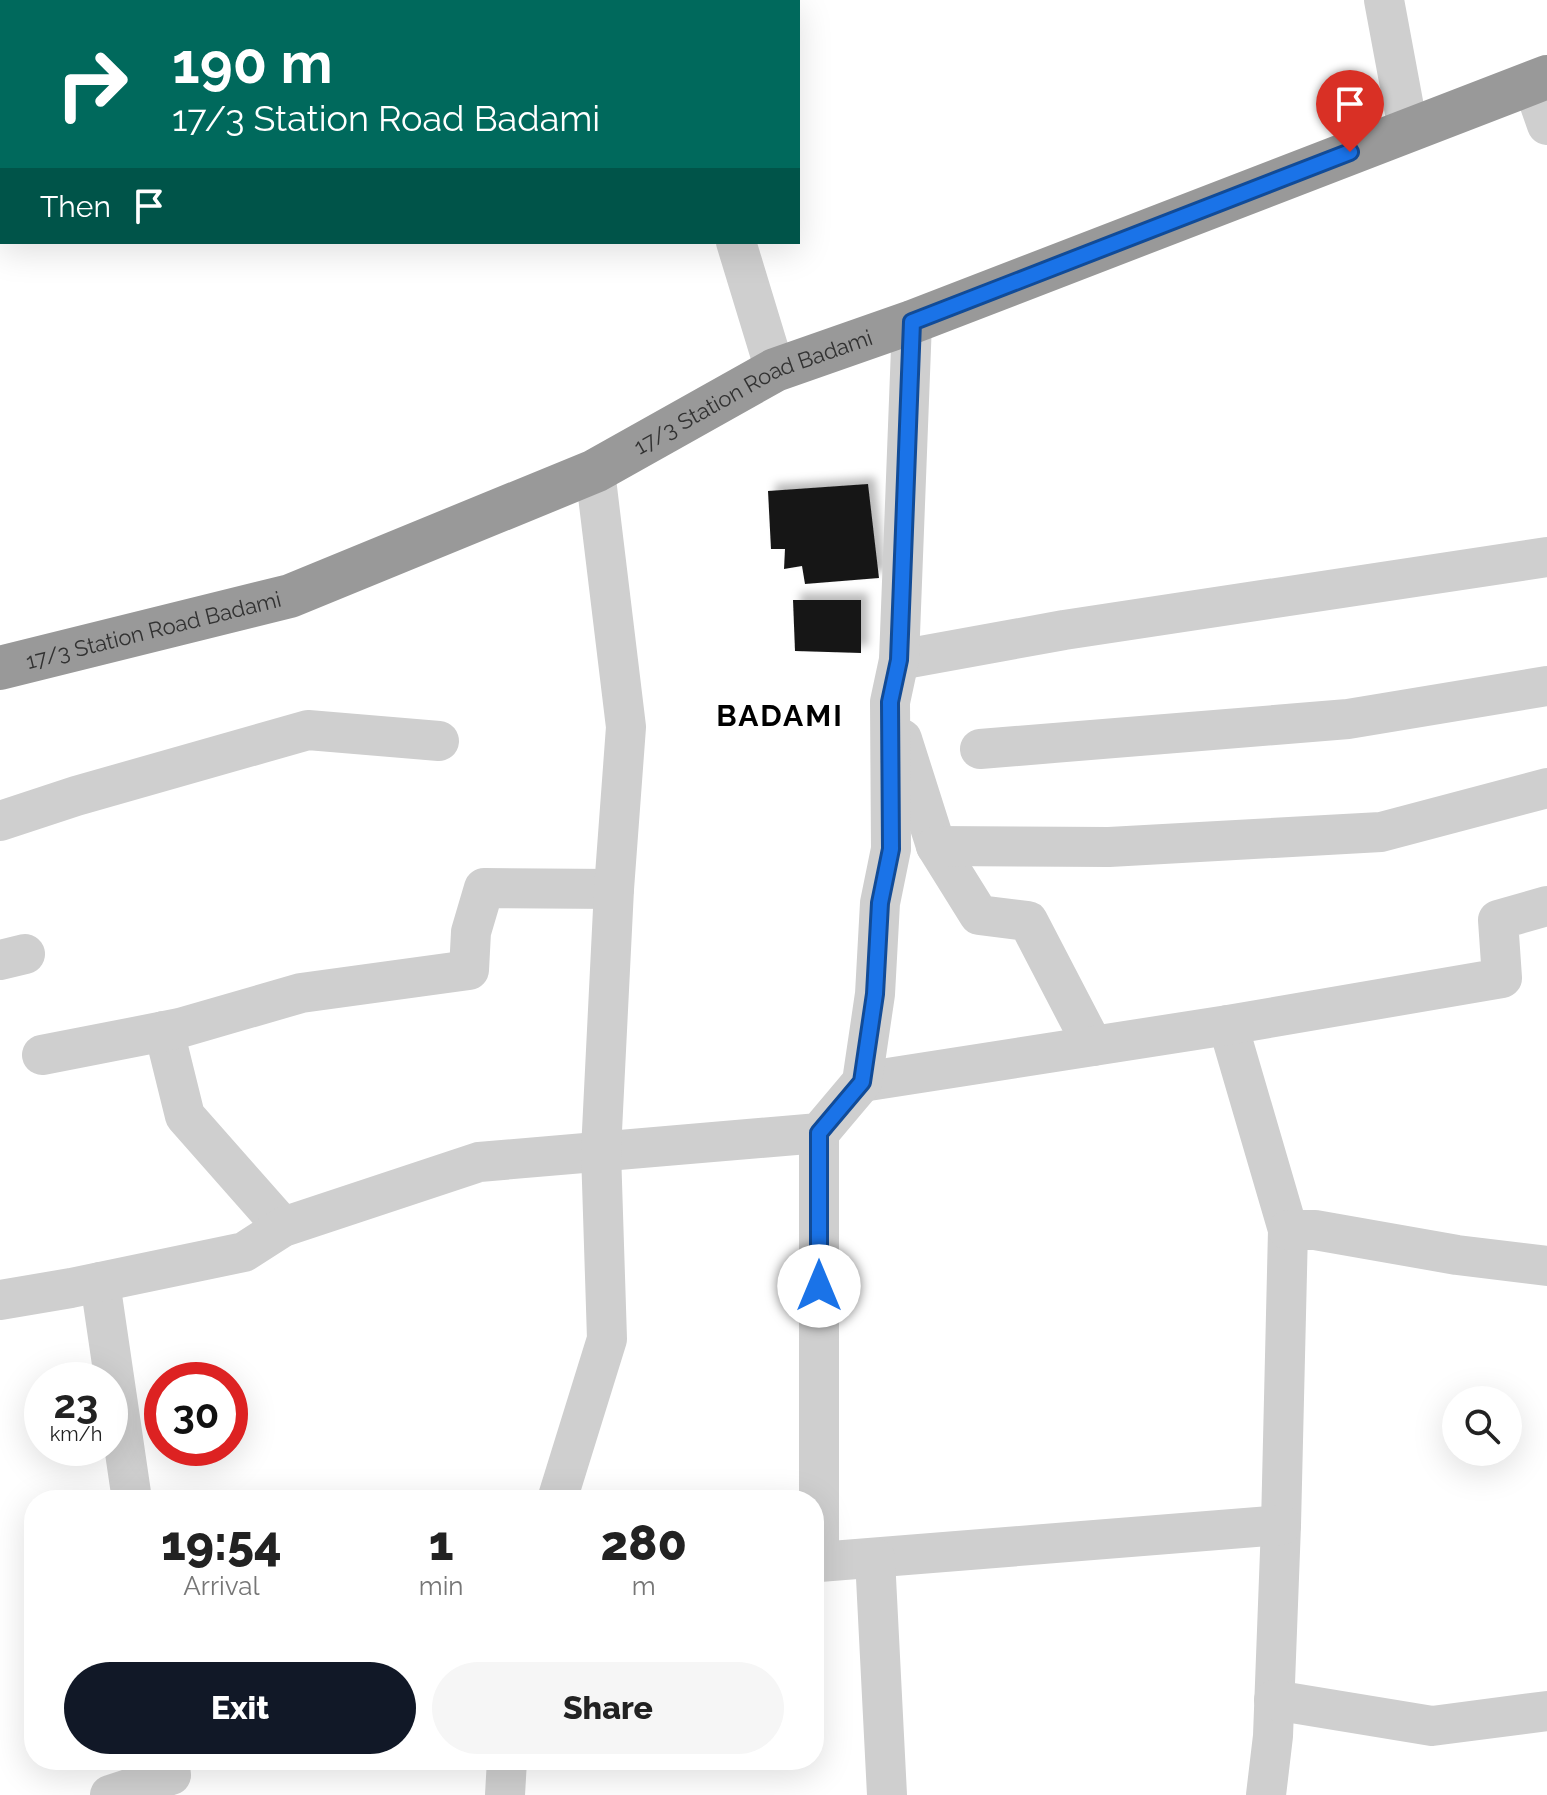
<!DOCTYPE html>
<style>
body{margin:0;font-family:Raleway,sans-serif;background:#f6f6f6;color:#222;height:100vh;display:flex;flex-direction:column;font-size:30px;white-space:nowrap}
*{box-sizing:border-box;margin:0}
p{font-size:26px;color:#767676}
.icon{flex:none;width:44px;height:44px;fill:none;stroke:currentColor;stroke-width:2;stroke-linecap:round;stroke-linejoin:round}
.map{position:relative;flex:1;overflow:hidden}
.details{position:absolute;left:24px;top:1490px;width:800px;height:280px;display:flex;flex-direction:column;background:#fff;border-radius:32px;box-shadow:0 8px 32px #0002}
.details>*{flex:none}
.top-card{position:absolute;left:0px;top:0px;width:800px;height:244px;box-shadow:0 8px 32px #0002;background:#00695c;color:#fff;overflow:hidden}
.buttons{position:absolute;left:1442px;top:1386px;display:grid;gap:16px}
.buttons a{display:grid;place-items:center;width:80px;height:80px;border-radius:50%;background:#fff;box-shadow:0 8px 32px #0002;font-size:40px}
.speed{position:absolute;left:24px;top:1362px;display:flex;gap:16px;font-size:40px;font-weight:700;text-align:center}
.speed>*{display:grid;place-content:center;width:104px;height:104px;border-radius:50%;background:#fff;box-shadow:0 8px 32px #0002;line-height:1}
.speed small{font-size:20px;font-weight:400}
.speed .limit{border:12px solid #d22;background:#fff;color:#111}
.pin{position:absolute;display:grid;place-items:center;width:68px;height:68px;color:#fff;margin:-82px -34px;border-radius:50% 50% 50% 0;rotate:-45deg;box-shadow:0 0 8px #0007}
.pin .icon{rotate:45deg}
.me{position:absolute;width:88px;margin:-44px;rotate:0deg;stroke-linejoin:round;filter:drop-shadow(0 0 6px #0008)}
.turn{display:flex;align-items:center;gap:28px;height:168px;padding:0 40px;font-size:36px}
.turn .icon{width:104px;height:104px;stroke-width:2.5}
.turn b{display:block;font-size:56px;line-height:68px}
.then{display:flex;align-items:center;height:76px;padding:0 40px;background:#0003;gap:16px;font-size:30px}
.eta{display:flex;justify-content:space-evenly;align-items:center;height:136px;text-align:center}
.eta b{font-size:48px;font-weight:800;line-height:56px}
.cta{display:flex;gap:16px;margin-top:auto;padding:16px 40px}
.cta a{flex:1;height:92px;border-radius:48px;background:#111827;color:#fff;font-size:32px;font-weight:800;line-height:92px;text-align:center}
.cta a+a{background:#f6f6f6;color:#222}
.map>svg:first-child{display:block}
.building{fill:#191919;filter:url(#shadow)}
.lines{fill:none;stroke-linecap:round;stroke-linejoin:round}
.street{stroke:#cfcfcf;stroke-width:40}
.secondary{stroke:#bcbcbc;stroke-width:44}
.highway{stroke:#999;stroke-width:44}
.route-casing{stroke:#114b97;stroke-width:20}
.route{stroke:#1a73e8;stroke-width:14}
.labels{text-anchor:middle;stroke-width:8;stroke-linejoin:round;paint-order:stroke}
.street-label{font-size:22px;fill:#323232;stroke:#fff}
.district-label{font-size:30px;font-weight:bold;letter-spacing:2px;fill:#000;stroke:#fff}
</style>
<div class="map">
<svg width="1547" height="1795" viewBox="0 0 1547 1795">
<defs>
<filter id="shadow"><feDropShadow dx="7" dy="-7" stdDeviation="4" flood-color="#0004"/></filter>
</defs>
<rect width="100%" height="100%" fill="#fff"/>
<g class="building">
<path d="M 868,484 L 879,578 L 805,584 L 802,566 L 784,569 L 785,549 L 771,549 L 768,491 Z"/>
<path d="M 793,600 L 861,600 L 861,653 L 795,651 Z"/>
</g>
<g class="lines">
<g class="street">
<path d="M 654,0 L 655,2"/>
<path d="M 1384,0 L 1408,129"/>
<path d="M 256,2 L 261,0"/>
<path d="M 702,2 L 707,0"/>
<path d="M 1532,82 L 1547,125"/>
<path d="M 0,95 L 2,95"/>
<path d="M 736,242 L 775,370"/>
<path d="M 899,660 L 1064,630 L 1547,557"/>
<path d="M 902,739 L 936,846 L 979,915 L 1028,921 L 1093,1046"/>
<path d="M 980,749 L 1348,719 L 1547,686"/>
<path d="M 0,821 L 76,796 L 308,730 L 439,741"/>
<path d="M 936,846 L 1109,847 L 1381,832 L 1547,788"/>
<path d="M 0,960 L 25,954"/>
<path d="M 1228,1025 L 1288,1230 L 1281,1525 L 1273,1736 L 1266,1795"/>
<path d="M 164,1031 L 185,1116 L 283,1227"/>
<path d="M 42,1055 L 180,1028 L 301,993 L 469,970 L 471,932 L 484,888 L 614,889"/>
<path d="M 862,1082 L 1228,1025 L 1502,978 L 1498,920 L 1547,906"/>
<path d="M 819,1133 L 819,1562 L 1281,1525"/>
<path d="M 1288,1230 L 1315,1230 L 1457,1255 L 1547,1266"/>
<path d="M 100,1282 L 132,1500"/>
<path d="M 0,1300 L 71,1288 L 244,1252 L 283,1227 L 479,1162 L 819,1133 L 862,1082 L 875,994 L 880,903 L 891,849 L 890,702 L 899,660 L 912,322"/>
<path d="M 557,1500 L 607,1339 L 601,1151 L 614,889 L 626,727 L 595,471"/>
<path d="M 875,1558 L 887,1795"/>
<path d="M 1274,1700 L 1432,1726 L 1547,1711"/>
<path d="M 110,1795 L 171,1775 L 169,1760"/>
<path d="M 505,1795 L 507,1760"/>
</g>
<path class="secondary" d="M 542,0 L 544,2"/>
<path class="highway" id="s1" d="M 0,668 L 290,596 L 595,471 L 775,370 L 912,322 L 1547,77"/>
</g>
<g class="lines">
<g class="route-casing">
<path id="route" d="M 819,1286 L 819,1133 L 862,1082 L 875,994 L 880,903 L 891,849 L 890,702 L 899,660 L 912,322 L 1350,152"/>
</g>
<use href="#route" class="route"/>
</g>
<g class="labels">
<g class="street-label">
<text dy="8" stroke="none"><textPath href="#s1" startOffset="806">17/3 Station Road Badami</textPath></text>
<text dy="8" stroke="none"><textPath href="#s1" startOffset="158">17/3 Station Road Badami</textPath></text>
</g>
<g class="district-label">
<text x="780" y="726">BADAMI</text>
</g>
</g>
</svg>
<div class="buttons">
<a><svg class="icon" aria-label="search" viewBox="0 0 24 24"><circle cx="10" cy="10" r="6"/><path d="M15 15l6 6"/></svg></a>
</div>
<div class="speed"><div>23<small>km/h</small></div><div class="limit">30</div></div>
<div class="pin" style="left:1350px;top:152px;background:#d93025"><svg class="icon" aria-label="arrive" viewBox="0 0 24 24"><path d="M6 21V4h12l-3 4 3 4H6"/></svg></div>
<svg class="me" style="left:819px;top:1286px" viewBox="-20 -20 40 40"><circle r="19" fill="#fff"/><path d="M0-13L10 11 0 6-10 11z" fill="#1a73e8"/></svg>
<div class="top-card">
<div class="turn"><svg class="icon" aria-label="right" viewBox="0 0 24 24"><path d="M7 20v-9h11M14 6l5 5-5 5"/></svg><div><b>190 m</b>17/3 Station Road Badami</div></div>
<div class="then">Then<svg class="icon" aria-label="arrive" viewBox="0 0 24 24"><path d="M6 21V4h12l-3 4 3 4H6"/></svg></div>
</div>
<section class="details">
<div class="eta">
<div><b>19:54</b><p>Arrival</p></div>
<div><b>1</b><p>min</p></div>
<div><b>280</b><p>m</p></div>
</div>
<div class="cta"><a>Exit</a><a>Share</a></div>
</section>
</div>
